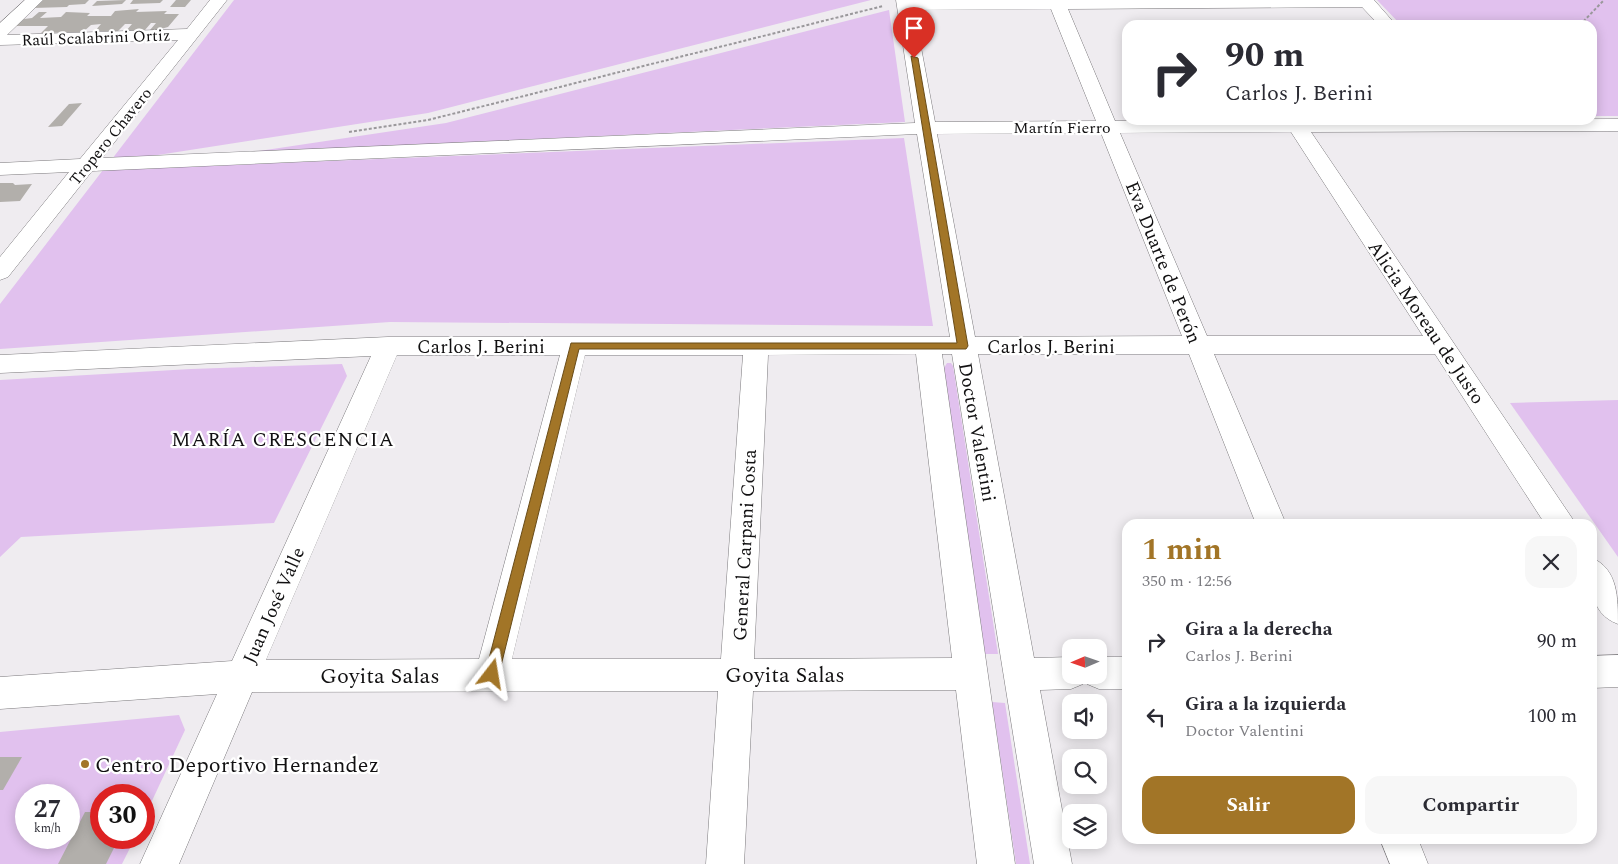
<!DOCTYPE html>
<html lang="es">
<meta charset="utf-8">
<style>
body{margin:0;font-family:Spectral,serif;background:#f7f7f7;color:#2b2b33;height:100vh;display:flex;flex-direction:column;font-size:19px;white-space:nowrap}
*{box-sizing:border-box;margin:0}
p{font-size:16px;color:#7c7c81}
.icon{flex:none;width:28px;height:28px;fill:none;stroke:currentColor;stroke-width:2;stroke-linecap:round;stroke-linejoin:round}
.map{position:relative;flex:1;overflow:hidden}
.details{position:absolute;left:1122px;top:519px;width:475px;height:325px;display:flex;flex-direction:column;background:#fff;border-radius:15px;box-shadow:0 2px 12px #0003}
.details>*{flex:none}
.top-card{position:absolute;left:1122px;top:20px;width:475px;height:105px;border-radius:15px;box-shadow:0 2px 12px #0003;background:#fff;color:#2b2b33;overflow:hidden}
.needle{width:32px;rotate:268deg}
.fabs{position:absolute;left:1062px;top:639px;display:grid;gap:10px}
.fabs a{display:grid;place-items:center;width:45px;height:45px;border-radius:10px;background:#fff;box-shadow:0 2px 12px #0003;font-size:25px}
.speed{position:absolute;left:15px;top:784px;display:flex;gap:10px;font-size:25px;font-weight:700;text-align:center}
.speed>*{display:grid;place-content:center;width:65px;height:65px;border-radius:50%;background:#fff;box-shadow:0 2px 12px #0003;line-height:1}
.speed small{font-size:12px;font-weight:400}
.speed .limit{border:8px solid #d22;background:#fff;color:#111}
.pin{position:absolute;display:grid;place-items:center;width:42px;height:42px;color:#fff;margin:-51px -21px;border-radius:50% 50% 50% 0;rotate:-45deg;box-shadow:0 0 5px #0007}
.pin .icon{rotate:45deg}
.me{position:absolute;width:55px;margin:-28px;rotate:14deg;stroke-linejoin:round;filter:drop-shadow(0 0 4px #0008)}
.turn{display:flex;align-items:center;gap:18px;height:105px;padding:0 20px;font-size:22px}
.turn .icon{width:65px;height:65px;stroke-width:2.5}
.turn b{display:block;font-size:35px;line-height:42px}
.round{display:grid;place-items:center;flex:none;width:52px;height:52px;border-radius:15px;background:#f7f7f7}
.overview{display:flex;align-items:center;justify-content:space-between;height:85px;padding:0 20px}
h1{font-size:30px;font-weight:700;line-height:38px;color:#a27527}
.primary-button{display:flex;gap:10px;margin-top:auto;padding:10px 20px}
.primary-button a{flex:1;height:58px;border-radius:15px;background:#a27527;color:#fff;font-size:20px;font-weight:700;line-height:58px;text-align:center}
.primary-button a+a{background:#f7f7f7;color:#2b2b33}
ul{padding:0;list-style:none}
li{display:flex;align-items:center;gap:15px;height:75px;padding:0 20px}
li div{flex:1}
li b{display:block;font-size:19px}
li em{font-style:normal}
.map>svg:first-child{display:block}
.green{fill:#e1c1ee;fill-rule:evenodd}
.building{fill:#b2afab}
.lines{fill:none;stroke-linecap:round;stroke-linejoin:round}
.minor-casing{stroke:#7b797c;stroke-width:1}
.path{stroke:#9a989b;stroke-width:2;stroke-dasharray:3 2;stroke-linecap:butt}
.minor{fill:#fff;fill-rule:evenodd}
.route{fill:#a27527;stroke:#694c19}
.poi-dot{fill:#a27527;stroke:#fff;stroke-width:2}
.labels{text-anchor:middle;stroke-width:4.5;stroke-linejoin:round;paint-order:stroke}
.far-street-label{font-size:16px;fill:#111011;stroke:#fff}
.street-label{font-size:19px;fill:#111011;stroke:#fff}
.neighbourhood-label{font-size:20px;letter-spacing:1px;fill:#111011;stroke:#fff}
.near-street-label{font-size:22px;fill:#111011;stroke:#fff}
.near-poi-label{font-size:22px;fill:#111011;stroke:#fff;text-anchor:start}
</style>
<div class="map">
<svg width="1618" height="864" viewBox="0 0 1618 864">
<rect width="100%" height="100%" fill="#efecf0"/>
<g class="green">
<path d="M 234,0 L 871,0 L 428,113 L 145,157 L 112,159 Z"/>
<path d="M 1377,0 L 1618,0 L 1618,116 L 1593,116 L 1592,25 L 1401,25 Z"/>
<path d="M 889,10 L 905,122 L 252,152 L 446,123 Z"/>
<path d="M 904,138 L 933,326 L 390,322 L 0,349 L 0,304 L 103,170 Z"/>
<path d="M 947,363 L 951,363 L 953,366 L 998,654 L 985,654 L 944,368 Z"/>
<path d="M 342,364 L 347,376 L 274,523 L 21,537 L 0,557 L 0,380 L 191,369 Z"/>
<path d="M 1618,400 L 1618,557 L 1510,403 Z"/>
<path d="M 992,702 L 1005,703 L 1030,864 L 1016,864 Z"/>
<path d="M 179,715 L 185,730 L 144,818 L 144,795 L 101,795 L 101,838 L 135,838 L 122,864 L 0,864 L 0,732 ZM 26,795 L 69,795 L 69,838 L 26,838 Z"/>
</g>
<g class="building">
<path d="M 41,0 L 89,0 L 85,4 L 69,5 L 67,7 L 33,8 Z"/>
<path d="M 126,0 L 122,4 L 92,6 L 97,1 Z"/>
<path d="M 133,0 L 163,0 L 160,3 L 130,4 Z"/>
<path d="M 176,0 L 191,0 L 185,7 L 170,7 Z"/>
<path d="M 139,9 L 136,12 L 167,11 L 164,14 L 179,14 L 168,27 L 157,30 L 150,30 L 156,23 L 151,23 L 145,30 L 126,31 L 132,24 L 125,24 L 118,31 L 95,31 L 101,24 L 91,25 L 83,32 L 41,33 L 48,26 L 16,26 L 24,19 L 32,18 L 39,12 L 47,12 L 40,18 L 61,17 L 66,12 L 90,13 L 87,16 L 111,16 L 115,11 Z"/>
<path d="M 82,103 L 62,126 L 48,127 L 69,104 Z"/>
<path d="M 0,183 L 13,183 L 15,185 L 32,184 L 20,201 L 0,202 Z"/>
<path d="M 0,757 L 22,757 L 3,790 L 0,790 Z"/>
<path d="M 85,812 L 101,812 L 101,838 L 119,838 L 106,864 L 58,864 Z"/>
</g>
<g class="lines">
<g class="minor-casing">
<g id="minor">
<path d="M 25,0 L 43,0 L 7,35 L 187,29 L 210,0 L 227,0 L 102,158 L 915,123 L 896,0 L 1374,0 L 1396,25 L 1379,25 L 1362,7 L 1068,9 L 1115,121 L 1618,119 L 1618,131 L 1311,132 L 1576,524 L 1545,524 L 1435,354 L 1214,354 L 1286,524 L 1256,524 L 1189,354 L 978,354 L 1034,658 L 1071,657 L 1071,675 L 1099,675 L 1099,657 L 1128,657 L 1128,689 L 1099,689 L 1087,684 L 1085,680 L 1083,684 L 1071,689 L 1040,690 L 1072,864 L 1034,864 L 952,354 L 942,354 L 1015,864 L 977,864 L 956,690 L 753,691 L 744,864 L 706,864 L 718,691 L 252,692 L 179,864 L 140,864 L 217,694 L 0,709 L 0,677 L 232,661 L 371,356 L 0,373 L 0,355 L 388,337 L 950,337 L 917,134 L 92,171 L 8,277 L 0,280 L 0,257 L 69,172 L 0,175 L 0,163 L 80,159 L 178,40 L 0,45 L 0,23 ZM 1051,9 L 1096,121 L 935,122 L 914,10 ZM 1291,132 L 1423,336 L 1207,336 L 1120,133 ZM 1101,133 L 1182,336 L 975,337 L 937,134 ZM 916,354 L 952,658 L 754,659 L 768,355 ZM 397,355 L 560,355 L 479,659 L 266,660 ZM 585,355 L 743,355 L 721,659 L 512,659 Z"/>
<path d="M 1592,558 C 1618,569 1618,598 1618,624 C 1588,613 1592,584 1592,558 Z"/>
<path d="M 1618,655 L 1618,687 L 1592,688 L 1592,656 Z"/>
<path d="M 1380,839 L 1418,839 L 1428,864 L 1390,864 Z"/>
</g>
</g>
<g class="path">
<path d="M 1580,25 L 1604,0"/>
<path d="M 349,132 L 428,120 L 883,6"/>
</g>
<use href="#minor" class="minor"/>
</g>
<path class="route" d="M 911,56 L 918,58 L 968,346 L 966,349 L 579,349 L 499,674 L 497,679 L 492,681 L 487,679 L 485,674 L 571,343 L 957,343 Z"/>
<circle class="poi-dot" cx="85" cy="764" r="5"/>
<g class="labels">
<g class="far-street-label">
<text transform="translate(96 37) rotate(-2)" y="6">Raúl Scalabrini Ortiz</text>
<text x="1062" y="133">Martín Fierro</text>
<text transform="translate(110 136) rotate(-51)" y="6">Tropero Chavero</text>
</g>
<g class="street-label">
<text transform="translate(1164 262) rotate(68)" y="7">Eva Duarte de Perón</text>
<text transform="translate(1427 322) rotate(56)" y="7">Alicia Moreau de Justo</text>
<text x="481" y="353">Carlos J. Berini</text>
<text x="1051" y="353">Carlos J. Berini</text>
<text transform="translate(978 432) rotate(80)" y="7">Doctor Valentini</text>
<text transform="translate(744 545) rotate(-87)" y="7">General Carpani Costa</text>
<text transform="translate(273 605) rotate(-66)" y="7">Juan José Valle</text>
</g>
<g class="neighbourhood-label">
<text x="283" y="446">MARÍA CRESCENCIA</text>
</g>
<g class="near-street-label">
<text x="785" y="682">Goyita Salas</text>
<text x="380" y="683">Goyita Salas</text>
</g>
<g class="near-poi-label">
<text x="95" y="772">Centro Deportivo Hernandez</text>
</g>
</g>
</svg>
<div class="fabs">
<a><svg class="needle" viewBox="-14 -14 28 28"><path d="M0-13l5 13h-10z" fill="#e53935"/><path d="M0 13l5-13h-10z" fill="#7c7c81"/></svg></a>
<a><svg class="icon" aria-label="sound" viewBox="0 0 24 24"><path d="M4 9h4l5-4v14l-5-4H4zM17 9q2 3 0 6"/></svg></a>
<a><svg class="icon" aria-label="search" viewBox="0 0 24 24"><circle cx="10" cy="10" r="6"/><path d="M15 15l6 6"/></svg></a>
<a><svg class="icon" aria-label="layers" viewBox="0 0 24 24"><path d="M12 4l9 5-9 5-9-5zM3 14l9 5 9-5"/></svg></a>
</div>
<div class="speed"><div>27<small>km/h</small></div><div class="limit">30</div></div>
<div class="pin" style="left:914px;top:58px;background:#d93025"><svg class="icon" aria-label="arrive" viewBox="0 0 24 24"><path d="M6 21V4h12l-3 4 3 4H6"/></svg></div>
<svg class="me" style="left:492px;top:674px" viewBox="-20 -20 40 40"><path d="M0-17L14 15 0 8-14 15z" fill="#a27527" stroke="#fff" stroke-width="4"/></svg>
<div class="top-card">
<div class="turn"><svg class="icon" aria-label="right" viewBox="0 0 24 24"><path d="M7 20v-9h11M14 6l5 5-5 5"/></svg><div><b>90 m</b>Carlos J. Berini</div></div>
</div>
<section class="details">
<div class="overview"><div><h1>1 min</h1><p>350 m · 12:56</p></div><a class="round"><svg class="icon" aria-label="close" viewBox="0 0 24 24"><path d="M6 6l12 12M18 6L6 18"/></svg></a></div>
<ul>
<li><svg class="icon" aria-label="right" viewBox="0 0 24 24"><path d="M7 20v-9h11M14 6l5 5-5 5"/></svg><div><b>Gira a la derecha</b><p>Carlos J. Berini</p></div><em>90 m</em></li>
<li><svg class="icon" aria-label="left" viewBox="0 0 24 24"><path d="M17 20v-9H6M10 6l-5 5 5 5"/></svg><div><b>Gira a la izquierda</b><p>Doctor Valentini</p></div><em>100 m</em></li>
</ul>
<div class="primary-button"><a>Salir</a><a>Compartir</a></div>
</section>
</div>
